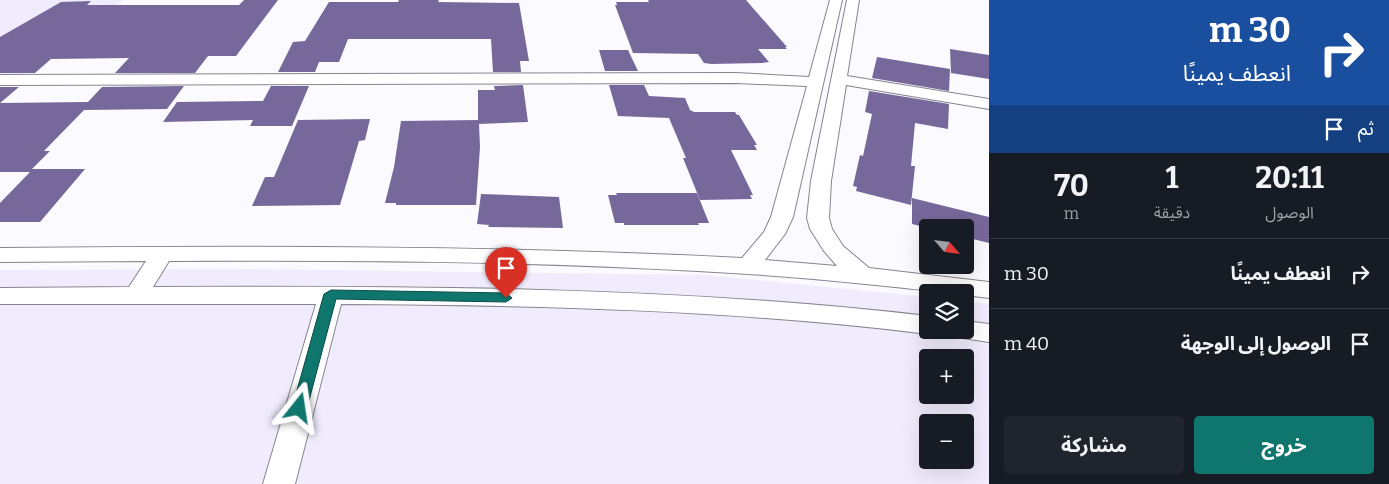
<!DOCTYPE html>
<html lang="ar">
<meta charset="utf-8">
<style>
body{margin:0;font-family:Bitter,"Noto Sans Arabic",serif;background:#20242c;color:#f1f3f6;direction:rtl;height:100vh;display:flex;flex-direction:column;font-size:19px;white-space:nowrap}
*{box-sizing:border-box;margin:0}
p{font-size:16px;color:#9ea1a6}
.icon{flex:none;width:28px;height:28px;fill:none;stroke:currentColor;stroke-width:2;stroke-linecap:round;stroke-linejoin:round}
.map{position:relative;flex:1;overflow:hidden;direction:ltr}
.drawer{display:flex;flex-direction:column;background:#171b24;width:400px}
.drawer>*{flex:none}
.hud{background:#1a4fa0;color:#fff;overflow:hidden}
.needle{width:32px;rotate:118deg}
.tools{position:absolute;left:919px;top:219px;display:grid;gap:10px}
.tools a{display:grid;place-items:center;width:55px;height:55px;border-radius:5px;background:#171b24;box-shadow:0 5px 20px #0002;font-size:25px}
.pin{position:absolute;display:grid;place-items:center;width:42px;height:42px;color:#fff;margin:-51px -21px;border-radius:50% 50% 50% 0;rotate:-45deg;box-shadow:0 0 5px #0007}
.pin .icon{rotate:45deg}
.me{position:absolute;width:55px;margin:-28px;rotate:15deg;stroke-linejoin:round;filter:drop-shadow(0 0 4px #0008)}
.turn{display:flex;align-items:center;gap:18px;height:105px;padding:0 15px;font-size:22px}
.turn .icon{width:65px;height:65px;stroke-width:2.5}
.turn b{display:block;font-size:35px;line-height:42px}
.then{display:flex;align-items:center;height:48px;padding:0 15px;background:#0003;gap:10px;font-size:19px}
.eta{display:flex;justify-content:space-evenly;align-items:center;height:85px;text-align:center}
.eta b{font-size:30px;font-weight:700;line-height:35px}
.button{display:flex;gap:10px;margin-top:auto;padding:10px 15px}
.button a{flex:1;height:58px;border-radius:5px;background:#0f766e;color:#fff;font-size:20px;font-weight:700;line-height:58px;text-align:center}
.button a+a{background:#20242c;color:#f1f3f6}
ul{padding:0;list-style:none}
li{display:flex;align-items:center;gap:15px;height:70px;padding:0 15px;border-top:1px solid #363941}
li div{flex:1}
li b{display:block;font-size:19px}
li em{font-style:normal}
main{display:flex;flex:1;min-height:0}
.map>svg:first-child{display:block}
.built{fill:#f0ecfd;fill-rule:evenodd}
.building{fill:#77689b}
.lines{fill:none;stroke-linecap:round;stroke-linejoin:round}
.street-casing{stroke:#87848e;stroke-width:2}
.street{fill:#fff;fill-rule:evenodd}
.route{fill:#0f766e;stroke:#0a4d48}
</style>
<main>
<section class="drawer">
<div class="hud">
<div class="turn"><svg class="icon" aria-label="right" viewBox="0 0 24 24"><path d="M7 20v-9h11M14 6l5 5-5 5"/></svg><div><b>30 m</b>انعطف يمينًا</div></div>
<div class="then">ثم<svg class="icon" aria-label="arrive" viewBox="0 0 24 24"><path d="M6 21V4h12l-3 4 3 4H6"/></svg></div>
</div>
<div class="eta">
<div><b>20:11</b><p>الوصول</p></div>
<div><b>1</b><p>دقيقة</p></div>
<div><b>70</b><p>m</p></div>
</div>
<ul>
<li><svg class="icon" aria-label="right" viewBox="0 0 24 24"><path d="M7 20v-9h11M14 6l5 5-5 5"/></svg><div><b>انعطف يمينًا</b></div><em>30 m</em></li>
<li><svg class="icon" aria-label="arrive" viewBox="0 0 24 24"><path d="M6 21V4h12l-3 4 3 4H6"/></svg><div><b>الوصول إلى الوجهة</b></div><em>40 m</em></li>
</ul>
<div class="button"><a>خروج</a><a>مشاركة</a></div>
</section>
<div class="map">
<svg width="989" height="484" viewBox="0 0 989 484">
<rect width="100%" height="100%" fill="#fbfafe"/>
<g class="built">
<path d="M 0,0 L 123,0 L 24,75 L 0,75 Z"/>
<path d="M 247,269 L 707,275 L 927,297 L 928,330 L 965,330 L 965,301 L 989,304 L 989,484 L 0,484 L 0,270 ZM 928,358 L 965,358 L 965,395 L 928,395 ZM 928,422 L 965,422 L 965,460 L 928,460 Z"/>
</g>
<g class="building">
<path d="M 244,0 L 278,0 L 236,56 L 208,56 L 195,73 L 115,73 L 129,58 L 51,59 L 35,73 L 0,73 L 0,37 L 61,2 L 91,1 L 87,5 L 239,5 Z"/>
<path d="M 399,0 L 439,0 L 438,2 L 519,3 L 529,61 L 520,61 L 521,72 L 493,72 L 491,39 L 348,39 L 339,62 L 319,62 L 315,72 L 278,72 L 293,42 L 305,41 L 329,2 L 398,2 Z"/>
<path d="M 648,0 L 746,0 L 787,47 L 785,47 L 787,49 L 758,49 L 769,62 L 762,63 L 711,64 L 704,63 L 698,54 L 633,53 L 615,5 L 617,5 L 616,2 L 649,2 Z"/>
<path d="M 950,49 L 989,55 L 989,79 L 951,73 Z"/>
<path d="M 599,50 L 628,50 L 638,71 L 605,71 Z"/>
<path d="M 877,57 L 950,69 L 949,91 L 872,78 Z"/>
<path d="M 523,85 L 528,122 L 479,124 L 480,147 L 476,205 L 396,205 L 396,203 L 385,203 L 394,167 L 401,121 L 478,120 L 478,90 L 495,90 L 494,86 Z"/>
<path d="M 609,85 L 644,85 L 649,96 L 685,98 L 690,110 L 694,112 L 735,112 L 737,115 L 739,115 L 757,145 L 754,145 L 757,150 L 731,150 L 753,195 L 750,195 L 752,199 L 700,200 L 683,158 L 686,158 L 669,118 L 618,116 Z"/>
<path d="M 184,86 L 167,109 L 84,110 L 44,151 L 50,151 L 32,169 L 85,169 L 40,222 L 0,222 L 0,203 L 30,172 L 0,172 L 0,87 L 19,87 L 0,103 L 88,102 L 102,87 Z"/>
<path d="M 271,86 L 309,86 L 292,126 L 250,126 L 253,120 L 163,122 L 177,102 L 263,101 Z"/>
<path d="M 869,91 L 949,104 L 948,129 L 915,123 L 911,166 L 915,166 L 911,205 L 856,191 L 857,187 L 853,186 L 860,155 L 863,156 L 872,114 L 865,112 Z"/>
<path d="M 370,119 L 365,140 L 359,141 L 340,205 L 252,206 L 265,177 L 274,177 L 298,120 Z"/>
<path d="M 616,193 L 697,193 L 709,223 L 698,223 L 699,225 L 624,225 L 624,223 L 615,223 L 608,195 L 617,195 Z"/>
<path d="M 481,194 L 559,197 L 563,228 L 488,227 L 489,225 L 477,224 Z"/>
<path d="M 912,198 L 989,217 L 989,243 L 965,237 L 965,228 L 928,228 L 912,224 Z"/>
</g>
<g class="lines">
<g class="street-casing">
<g id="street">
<path d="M 830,0 L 842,0 L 793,217 L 785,234 L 765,260 L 837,266 L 824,251 L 810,229 L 807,218 L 811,181 L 847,0 L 859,0 L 847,76 L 989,99 L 989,109 L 846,85 L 831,181 L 829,218 L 832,229 L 843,246 L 869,268 L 989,282 L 989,298 L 965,295 L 965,292 C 931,292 899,287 865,284 C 810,278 754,274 698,271 C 522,261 345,260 169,261 L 153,287 C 411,286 671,286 928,316 L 928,330 L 938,330 L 937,332 L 928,334 C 734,310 537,305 341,304 L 295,484 L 263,484 L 316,304 L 0,304 L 0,288 L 129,287 L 146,261 L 0,262 L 0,248 C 248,246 495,245 742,258 L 764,232 L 771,217 L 807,86 L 736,83 L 0,85 L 0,75 L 736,73 L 809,77 Z"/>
<path d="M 965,321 L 989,324 L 989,342 L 956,337 L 952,330 L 965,330 Z"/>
</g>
</g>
<use href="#street" class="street"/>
</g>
<path class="route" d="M 331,290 L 506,293 L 512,298 L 506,302 L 336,299 L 307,408 L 305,413 L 299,414 L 294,413 L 292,408 L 324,294 Z"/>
</svg>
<div class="tools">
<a><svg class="needle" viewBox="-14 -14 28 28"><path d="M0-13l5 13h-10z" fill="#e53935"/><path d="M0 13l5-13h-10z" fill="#9ea1a6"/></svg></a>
<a><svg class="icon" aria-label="layers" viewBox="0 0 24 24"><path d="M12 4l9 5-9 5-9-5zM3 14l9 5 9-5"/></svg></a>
<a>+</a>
<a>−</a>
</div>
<div class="pin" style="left:506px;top:298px;background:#d93025"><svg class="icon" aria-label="arrive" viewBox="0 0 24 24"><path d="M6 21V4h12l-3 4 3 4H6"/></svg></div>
<svg class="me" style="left:299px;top:408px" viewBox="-20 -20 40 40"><path d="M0-17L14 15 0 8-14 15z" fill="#0f766e" stroke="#fff" stroke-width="4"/></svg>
</div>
</main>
